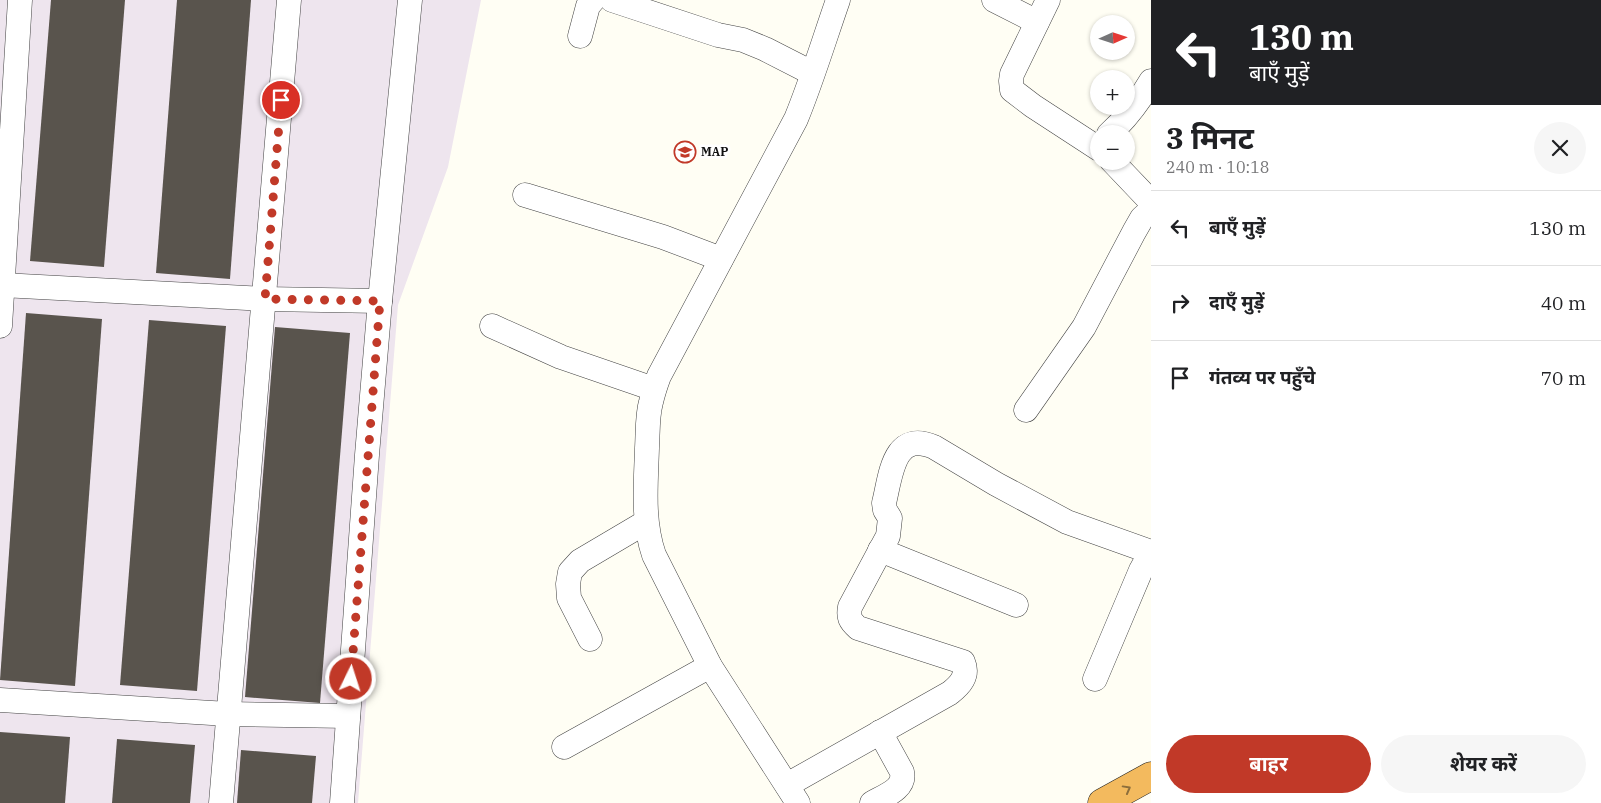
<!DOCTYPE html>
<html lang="hi">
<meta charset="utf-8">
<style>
body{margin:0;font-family:"IBM Plex Serif","Noto Sans Devanagari",serif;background:#f6f6f6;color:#202124;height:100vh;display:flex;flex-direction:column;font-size:19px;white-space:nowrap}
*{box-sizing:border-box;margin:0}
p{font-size:16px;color:#757577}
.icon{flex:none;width:28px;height:28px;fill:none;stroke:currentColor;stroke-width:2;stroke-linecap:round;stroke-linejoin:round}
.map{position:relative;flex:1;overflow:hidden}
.side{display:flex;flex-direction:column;background:#fff;width:450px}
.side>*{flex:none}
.banner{background:#202124;color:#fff;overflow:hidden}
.needle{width:32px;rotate:87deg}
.buttons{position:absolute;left:1090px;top:15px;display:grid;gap:10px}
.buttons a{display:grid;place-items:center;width:45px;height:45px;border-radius:50%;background:#fff;box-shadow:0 1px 4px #0004;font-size:25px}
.pin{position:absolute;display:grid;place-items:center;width:42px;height:42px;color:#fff;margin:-21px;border:2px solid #fff;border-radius:50%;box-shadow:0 1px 5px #0007}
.me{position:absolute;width:55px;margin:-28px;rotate:4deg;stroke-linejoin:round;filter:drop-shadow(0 0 4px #0008)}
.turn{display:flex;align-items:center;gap:18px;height:105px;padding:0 15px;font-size:22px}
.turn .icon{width:65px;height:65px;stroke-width:2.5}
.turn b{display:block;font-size:35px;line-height:42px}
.round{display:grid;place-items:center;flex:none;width:52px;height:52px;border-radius:26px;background:#f6f6f6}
.overview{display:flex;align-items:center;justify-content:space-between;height:85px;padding:0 15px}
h1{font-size:30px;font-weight:700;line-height:38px}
.button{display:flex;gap:10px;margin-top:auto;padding:10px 15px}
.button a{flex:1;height:58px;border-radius:30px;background:#c13928;color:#fff;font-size:20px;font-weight:700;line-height:58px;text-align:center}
.button a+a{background:#f6f6f6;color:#202124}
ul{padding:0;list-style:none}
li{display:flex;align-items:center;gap:15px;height:75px;padding:0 15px;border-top:1px solid #e0e0e0}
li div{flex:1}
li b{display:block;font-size:19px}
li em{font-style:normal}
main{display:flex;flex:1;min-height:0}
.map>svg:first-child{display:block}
.industrial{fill:#eee5ee}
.building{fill:#59544d}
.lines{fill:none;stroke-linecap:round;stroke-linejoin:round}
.minor-casing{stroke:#434343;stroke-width:25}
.highway-casing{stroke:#212121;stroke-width:29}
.minor{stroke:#fff;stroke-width:24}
.highway{stroke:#f3ba5e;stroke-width:28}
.oneway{stroke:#8d6e3b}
.route{stroke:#c13928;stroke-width:9;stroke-dasharray:0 16.2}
.labels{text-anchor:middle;stroke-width:5;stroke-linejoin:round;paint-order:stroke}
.poi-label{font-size:12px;font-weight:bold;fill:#101010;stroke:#fff;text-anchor:start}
</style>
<main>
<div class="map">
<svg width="1151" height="803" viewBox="0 0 1151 803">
<rect width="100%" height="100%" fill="#fffef4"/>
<path class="industrial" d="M 0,0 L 481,0 L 448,167 L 398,305 L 358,803 L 0,803 Z"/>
<g class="building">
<path d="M 51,0 L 125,0 L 104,267 L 30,261 Z"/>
<path d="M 177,0 L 251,0 L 230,279 L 156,273 Z"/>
<path d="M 26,313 L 102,319 L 75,686 L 0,680 Z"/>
<path d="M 149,320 L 226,326 L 197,691 L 120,685 Z"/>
<path d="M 275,327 L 350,333 L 320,703 L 245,697 Z"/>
<path d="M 0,732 L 70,737 L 65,803 L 0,803 Z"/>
<path d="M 117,739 L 195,745 L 190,803 L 112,803 Z"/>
<path d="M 241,750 L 316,756 L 312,803 L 237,803 Z"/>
</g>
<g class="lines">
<g class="minor-casing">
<g id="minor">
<path d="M 612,0 L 718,35 L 743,40 L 765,49 L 812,73"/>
<path d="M 994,0 L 1037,22"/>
<path d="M 1048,0 L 1012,74 L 1011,81 L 1012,90 L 1033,106 L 1099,149"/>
<path d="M 580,36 L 588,6 L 593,0"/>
<path d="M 1109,134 C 1126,119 1140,100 1151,81"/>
<path d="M 1112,161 L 1151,202"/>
<path d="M 525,195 L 663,237 L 721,259"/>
<path d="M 2,285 L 265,299 L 380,301"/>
<path d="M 0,326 L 20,0"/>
<path d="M 492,326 L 561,357 L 654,389"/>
<path d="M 1026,410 L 1084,327 L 1134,232 L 1142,218 L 1151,210"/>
<path d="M 880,550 L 1016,605"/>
<path d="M 590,639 L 569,598 L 568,584 L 570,572 L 580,561 L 646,522"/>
<path d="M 1095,679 L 1141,570 L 1151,552"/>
<path d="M 0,700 L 228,714 L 348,716"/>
<path d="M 564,747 L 710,666"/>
<path d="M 787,785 L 950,693 C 960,685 969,676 963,662 L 858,628 C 850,621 848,617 850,607 L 888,536 L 890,518 L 885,510 L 884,503 C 891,475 893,430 934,447 L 996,484 L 1067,522 L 1151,552"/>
<path d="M 221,803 L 289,0"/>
<path d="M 342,803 L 367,455 L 380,301 L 410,0"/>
<path d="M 798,803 L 710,666 L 654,555 C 642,520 646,484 647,448 C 648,433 647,416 651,402 C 653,393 656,384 659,376 L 796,119 C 812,80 824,40 838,0"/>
<path d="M 872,803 C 884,796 906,789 902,772 L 880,732"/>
</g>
</g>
<g class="highway-casing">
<path id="highway" d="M 1102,803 L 1151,776"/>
</g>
<use href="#minor" class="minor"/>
<use href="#highway" class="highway"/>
</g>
<defs><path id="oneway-chevron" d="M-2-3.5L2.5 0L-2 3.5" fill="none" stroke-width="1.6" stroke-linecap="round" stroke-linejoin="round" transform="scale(1.25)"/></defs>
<use class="oneway" href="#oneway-chevron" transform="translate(1127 789) rotate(-29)"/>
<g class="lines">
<path class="route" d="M 281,100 L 265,299 L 380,301 L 351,679"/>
</g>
<defs>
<g id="school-ring" transform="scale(1.125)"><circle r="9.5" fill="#fff" stroke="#c13928" stroke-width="1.5"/><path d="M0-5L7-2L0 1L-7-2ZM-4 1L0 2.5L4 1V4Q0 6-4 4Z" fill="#c13928"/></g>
</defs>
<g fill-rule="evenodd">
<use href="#school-ring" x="685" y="152"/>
</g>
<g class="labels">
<g class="poi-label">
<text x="701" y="156">MAP</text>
</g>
</g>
</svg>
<div class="buttons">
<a><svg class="needle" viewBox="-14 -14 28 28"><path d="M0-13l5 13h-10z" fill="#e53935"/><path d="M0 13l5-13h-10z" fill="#757577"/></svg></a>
<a>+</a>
<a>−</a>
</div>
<div class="pin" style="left:281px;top:100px;background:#d93025"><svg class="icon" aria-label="arrive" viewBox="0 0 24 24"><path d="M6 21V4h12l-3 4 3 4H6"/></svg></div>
<svg class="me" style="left:351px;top:679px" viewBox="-20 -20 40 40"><circle r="17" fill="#c13928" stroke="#fff" stroke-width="3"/><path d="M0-11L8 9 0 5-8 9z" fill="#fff"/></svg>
</div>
<section class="side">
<div class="banner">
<div class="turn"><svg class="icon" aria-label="left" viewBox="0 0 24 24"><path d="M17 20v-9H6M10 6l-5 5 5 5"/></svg><div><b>130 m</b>बाएँ मुड़ें</div></div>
</div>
<div class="overview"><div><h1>3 मिनट</h1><p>240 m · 10:18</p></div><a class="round"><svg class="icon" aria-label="close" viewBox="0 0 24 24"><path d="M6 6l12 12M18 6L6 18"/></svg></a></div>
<ul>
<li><svg class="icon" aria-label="left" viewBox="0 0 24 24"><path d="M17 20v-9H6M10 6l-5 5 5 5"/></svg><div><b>बाएँ मुड़ें</b></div><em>130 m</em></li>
<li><svg class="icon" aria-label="right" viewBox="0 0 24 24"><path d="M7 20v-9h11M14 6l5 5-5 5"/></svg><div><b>दाएँ मुड़ें</b></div><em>40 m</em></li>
<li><svg class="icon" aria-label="arrive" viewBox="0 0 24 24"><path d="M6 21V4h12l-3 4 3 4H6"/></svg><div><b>गंतव्य पर पहुँचे</b></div><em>70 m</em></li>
</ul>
<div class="button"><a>बाहर</a><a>शेयर करें</a></div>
</section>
</main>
